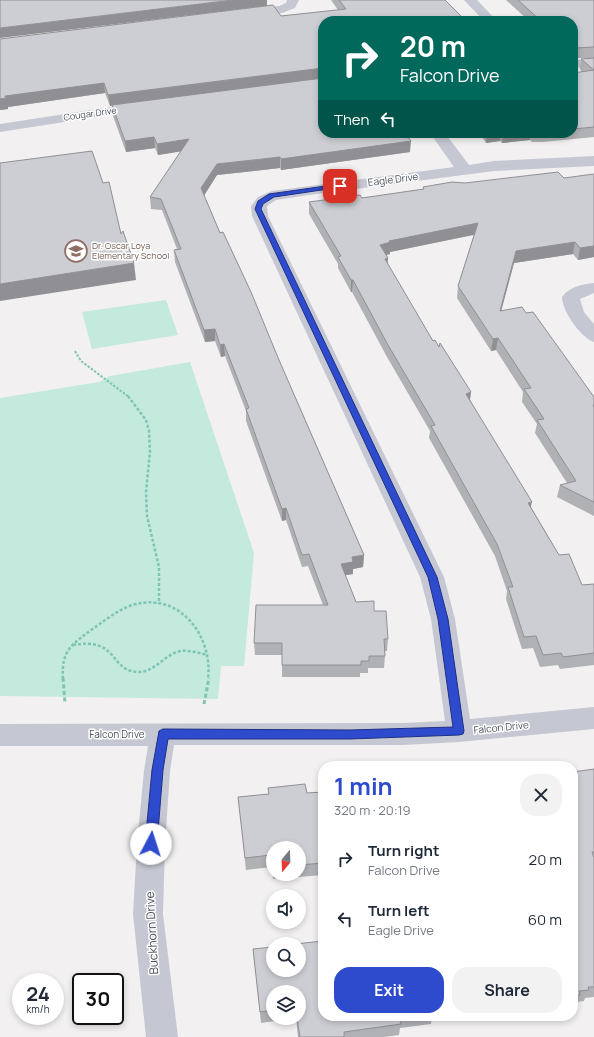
<!DOCTYPE html>
<meta charset="utf-8">
<style>
body{margin:0;font-family:Manrope,sans-serif;background:#f2f2f3;color:#1f2937;height:100vh;display:flex;flex-direction:column;font-size:15px;white-space:nowrap}
*{box-sizing:border-box;margin:0}
p{font-size:13px;color:#747a83}
.icon{flex:none;width:22px;height:22px;fill:none;stroke:currentColor;stroke-width:2;stroke-linecap:round;stroke-linejoin:round}
.map{position:relative;flex:1;overflow:hidden}
.details{position:absolute;left:318px;top:761px;width:260px;height:260px;display:flex;flex-direction:column;background:#fff;border-radius:16px;box-shadow:0 2px 6px #0003}
.details>*{flex:none}
.banner{position:absolute;left:318px;top:16px;width:260px;height:122px;border-radius:16px;box-shadow:0 2px 6px #0003;background:#00695c;color:#fff;overflow:hidden}
.needle{width:26px;rotate:199deg}
.tools{position:absolute;left:266px;top:841px;display:grid;gap:8px}
.tools a{display:grid;place-items:center;width:40px;height:40px;border-radius:50%;background:#fff;box-shadow:0 2px 6px #0003;font-size:20px}
.speed{position:absolute;left:12px;top:973px;display:flex;gap:8px;font-size:20px;font-weight:700;text-align:center}
.speed>*{display:grid;place-content:center;width:52px;height:52px;border-radius:50%;background:#fff;box-shadow:0 2px 6px #0003;line-height:1}
.speed small{font-size:10px;font-weight:400}
.speed .limit{border:2px solid #111;border-radius:6px;background:#fff;color:#111}
.pin{position:absolute;display:grid;place-items:center;width:34px;height:34px;color:#fff;margin:-17px;border-radius:8px;box-shadow:0 2px 6px #0006}
.me{position:absolute;width:44px;margin:-22px;rotate:5deg;stroke-linejoin:round;filter:drop-shadow(0 0 3px #0008)}
.turn{display:flex;align-items:center;gap:14px;height:84px;padding:0 16px;font-size:18px}
.turn .icon{width:52px;height:52px;stroke-width:2.5}
.turn b{display:block;font-size:28px;line-height:34px}
.then{display:flex;align-items:center;height:38px;padding:0 16px;background:#0003;gap:8px;font-size:15px}
.round{display:grid;place-items:center;flex:none;width:42px;height:42px;border-radius:16px;background:#f2f2f3}
.headline{display:flex;align-items:center;justify-content:space-between;height:68px;padding:0 16px}
h1{font-size:24px;font-weight:700;line-height:30px;color:#2e4acd}
.primary-button{display:flex;gap:8px;margin-top:auto;padding:8px 16px}
.primary-button a{flex:1;height:46px;border-radius:16px;background:#2e4acd;color:#fff;font-size:16px;font-weight:700;line-height:46px;text-align:center}
.primary-button a+a{background:#f2f2f3;color:#1f2937}
ul{padding:0;list-style:none}
li{display:flex;align-items:center;gap:12px;height:60px;padding:0 16px}
li div{flex:1}
li b{display:block;font-size:15px}
li em{font-style:normal}
.map>svg:first-child{display:block}
.green{fill:#c3eadc}
.lines{fill:none;stroke-linecap:round;stroke-linejoin:round}
.path-far2{stroke:#7fc4b4;stroke-width:2;stroke-dasharray:2.5 1.5;stroke-linecap:butt}
.path-far1{stroke:#7fc4b4;stroke-width:2.5;stroke-dasharray:3 2;stroke-linecap:butt}
.path{stroke:#7fc4b4;stroke-width:3;stroke-dasharray:4 2.5;stroke-linecap:butt}
.street{fill:#c5c8d3;fill-rule:evenodd}
.wall{fill:#b0b1b5;fill-rule:evenodd}
.shaded-wall{fill:#909094}
.building{fill:#cdced3;stroke:#909094}
.route{fill:#2e4acd;stroke:#1e3085}
.labels{text-anchor:middle;stroke-width:3;stroke-linejoin:round;paint-order:stroke}
.far-street-label{font-size:9px;fill:#494e5b;stroke:#fff}
.far-education-label{font-size:9px;fill:#785e54;stroke:#fff;text-anchor:start}
.street-label{font-size:10px;fill:#494e5b;stroke:#fff}
.near-street-label{font-size:12px;fill:#494e5b;stroke:#fff}
</style>
<div class="map">
<svg width="594" height="1037" viewBox="0 0 594 1037">
<rect width="100%" height="100%" fill="#f2f0f0"/>
<g class="green">
<path d="M 166,300 L 178,335 L 92,349 L 82,312 Z"/>
<path d="M 190,362 L 254,553 L 244,666 L 221,666 L 218,699 L 0,696 L 0,398 L 99,382 L 110,376 Z"/>
</g>
<g class="lines">
<path class="path-far2" d="M 75,351 L 81,361 L 129,397"/>
<g class="path-far1">
<path d="M 128,396 L 146,420 L 149,431 L 150,452 L 146,492 L 147,516 L 159,567 L 159,604"/>
<path d="M 73,645 C 119,637 109,670 137,672 C 155,673 164,654 181,651 C 190,650 199,653 208,655"/>
<path d="M 63,679 C 61,650 72,644 94,628 C 107,619 120,608 136,604 C 182,593 213,638 208,679"/>
</g>
<g class="path">
<path d="M 63,678 L 65,703"/>
<path d="M 204,704 L 209,678"/>
</g>
<g class="street">
<path d="M 287,0 L 299,0 L 295,8 L 282,13 L 247,17 L 243,16 L 241,13 L 243,10 L 247,9 L 279,6 L 286,3 Z"/>
<path d="M 464,0 L 477,0 L 497,21 L 484,21 Z"/>
<path d="M 594,59 L 594,67 L 573,68 L 573,60 Z"/>
<path d="M 143,102 L 148,103 L 150,106 L 148,109 L 0,132 L 0,124 Z"/>
<path d="M 430,133 L 445,133 L 469,165 L 494,161 L 594,156 L 594,166 L 494,171 L 309,195 L 276,200 L 267,206 L 268,216 L 444,577 L 455,619 L 470,719 L 594,707 L 594,729 L 459,742 L 403,745 L 174,745 L 170,771 L 165,844 L 163,914 L 178,1037 L 146,1037 L 133,914 L 137,844 L 144,771 L 148,746 L 0,746 L 0,724 L 403,723 L 445,721 L 431,619 L 420,577 L 252,216 L 251,206 L 258,197 L 272,191 L 454,167 Z"/>
<path d="M 594,283 L 594,293 L 580,299 L 584,312 L 594,324 L 594,342 C 581,338 562,311 562,297 C 569,287 582,284 594,283 Z"/>
</g>
</g>
<g class="wall">
<path d="M 331,0 L 445,0 L 323,21 L 410,152 L 281,170 L 280,168 L 217,175 L 204,195 L 220,233 L 279,360 L 364,555 L 363,567 L 353,569 L 353,574 L 345,575 L 356,602 L 374,611 L 388,639 L 387,651 L 385,651 L 385,656 L 384,668 L 368,668 L 368,673 L 360,673 L 360,677 L 282,677 L 282,655 L 255,655 L 254,643 L 323,605 L 308,566 L 302,567 L 286,520 L 282,521 L 246,421 L 246,411 L 225,356 L 221,357 L 215,341 L 205,342 L 175,262 L 174,250 L 177,249 L 162,210 L 151,209 L 150,197 L 181,151 L 158,155 L 155,148 L 126,152 L 113,116 L 112,105 L 110,106 L 105,93 L 8,107 L 8,109 L 0,110 L 0,39 L 281,16 L 338,10 Z"/>
<path d="M 506,0 L 594,0 L 594,58 L 573,58 L 573,21 L 529,21 Z"/>
<path d="M 594,58 L 594,137 L 543,142 L 532,142 L 530,140 L 502,143 L 500,141 L 486,143 L 479,133 L 573,133 L 573,73 L 582,72 L 580,69 L 581,59 Z"/>
<path d="M 594,174 L 594,257 L 578,260 L 573,254 L 514,263 L 501,310 L 526,313 L 594,397 L 594,516 L 557,497 L 560,485 L 567,483 L 535,433 L 537,424 L 522,402 L 523,392 L 496,350 L 491,351 L 457,298 L 458,286 L 474,235 L 390,252 L 390,254 L 386,255 L 388,258 L 387,264 L 433,341 L 439,347 L 471,392 L 470,400 L 531,507 L 559,555 L 582,585 L 594,584 L 594,665 L 560,669 L 558,665 L 540,667 L 533,648 L 522,649 L 506,599 L 507,591 L 495,556 L 429,438 L 430,431 L 387,357 L 352,292 L 351,292 L 338,268 L 338,264 L 309,214 L 309,202 L 362,198 L 423,189 L 423,187 L 465,183 L 564,178 Z"/>
<path d="M 594,769 L 594,997 L 585,998 L 584,1001 L 577,1002 L 575,1006 L 573,1006 L 573,772 Z"/>
<path d="M 268,788 L 307,793 L 323,792 L 323,875 L 273,879 L 272,867 L 246,870 L 238,797 L 269,794 ZM 273,848 L 299,848 L 299,874 L 273,874 Z"/>
<path d="M 323,941 L 323,1016 L 432,1016 L 431,1024 L 400,1028 L 399,1035 L 384,1037 L 298,1037 L 296,1018 L 261,1023 L 253,949 L 273,947 L 273,970 L 299,970 L 299,944 L 295,944 ZM 273,992 L 299,992 L 299,1018 L 273,1018 Z"/>
<path d="M 481,1016 L 510,1016 L 482,1020 Z"/>
</g>
<g class="shaded-wall">
<path d="M 233,0 L 267,0 L 267,6 L 0,38 L 0,28 Z"/>
<path d="M 323,68 L 323,78 L 110,106 L 108,95 Z"/>
<path d="M 104,83 L 105,93 L 8,107 L 8,109 L 0,110 L 0,99 L 5,96 Z"/>
<path d="M 487,133 L 501,133 L 500,141 L 486,143 Z"/>
<path d="M 503,133 L 531,133 L 530,140 L 502,143 Z"/>
<path d="M 154,137 L 155,148 L 126,152 L 125,141 Z"/>
<path d="M 189,139 L 190,150 L 158,155 L 157,144 Z"/>
<path d="M 411,141 L 410,152 L 281,170 L 281,159 Z"/>
<path d="M 280,157 L 280,168 L 217,175 L 202,199 L 201,188 L 217,164 Z"/>
<path d="M 478,223 L 477,234 L 390,252 L 390,254 L 379,257 L 380,245 L 389,241 Z"/>
<path d="M 575,242 L 573,254 L 514,263 L 498,323 L 500,311 L 516,251 Z"/>
<path d="M 594,246 L 594,257 L 578,260 L 580,248 Z"/>
<path d="M 388,258 L 387,270 L 385,259 Z"/>
<path d="M 134,263 L 136,280 L 0,301 L 0,284 Z"/>
<path d="M 351,280 L 353,280 L 352,292 L 351,292 Z"/>
<path d="M 215,329 L 215,341 L 205,342 L 204,330 Z"/>
<path d="M 498,338 L 496,350 L 491,351 L 493,339 Z"/>
<path d="M 224,344 L 225,356 L 221,357 L 220,345 Z"/>
<path d="M 471,392 L 469,405 L 466,394 Z"/>
<path d="M 532,502 L 529,514 L 528,503 Z"/>
<path d="M 286,508 L 286,520 L 282,521 L 282,509 Z"/>
<path d="M 364,555 L 363,567 L 353,569 L 353,574 L 340,576 L 341,564 L 352,557 Z"/>
</g>
<g class="building">
<path d="M 0,0 L 233,0 L 0,28 Z"/>
<path d="M 339,0 L 445,0 L 466,21 L 323,21 L 323,68 L 108,95 L 104,83 L 5,96 L 6,98 L 0,99 L 0,39 L 273,5 L 281,16 L 346,9 Z"/>
<path d="M 518,0 L 594,0 L 594,47 L 575,48 L 573,51 L 573,21 L 541,21 Z"/>
<path d="M 594,58 L 594,127 L 573,129 L 573,73 L 594,70 L 581,59 Z"/>
<path d="M 323,78 L 323,133 L 405,133 L 411,141 L 281,159 L 280,157 L 217,164 L 201,188 L 220,233 L 223,232 L 251,292 L 279,360 L 364,555 L 352,557 L 353,562 L 341,564 L 356,602 L 374,601 L 374,611 L 386,611 L 388,639 L 384,639 L 385,656 L 369,656 L 369,661 L 361,661 L 361,665 L 282,665 L 282,643 L 254,643 L 256,605 L 328,605 L 309,554 L 302,555 L 286,508 L 282,509 L 246,409 L 249,408 L 224,344 L 220,345 L 215,329 L 204,330 L 174,250 L 181,249 L 161,199 L 150,197 L 189,139 L 157,144 L 154,137 L 125,141 L 112,105 Z"/>
<path d="M 92,151 L 103,183 L 109,182 L 121,234 L 123,231 L 134,263 L 0,284 L 0,163 Z"/>
<path d="M 558,172 L 564,178 L 594,174 L 594,246 L 580,248 L 575,242 L 516,251 L 500,311 L 522,307 L 526,313 L 533,312 L 594,397 L 594,405 L 593,405 L 594,407 L 594,502 L 560,485 L 576,481 L 537,420 L 544,419 L 524,389 L 531,388 L 498,338 L 493,339 L 458,286 L 478,223 L 389,241 L 391,242 L 380,245 L 388,258 L 385,259 L 433,341 L 435,340 L 439,347 L 440,343 L 471,392 L 466,394 L 532,502 L 528,503 L 559,555 L 569,554 L 582,585 L 594,584 L 594,653 L 563,657 L 561,653 L 543,655 L 536,636 L 524,637 L 508,587 L 513,587 L 497,544 L 431,426 L 435,425 L 388,345 L 353,280 L 351,280 L 338,257 L 341,256 L 309,202 L 360,195 L 362,198 L 424,189 L 423,187 L 452,182 L 465,183 Z"/>
<path d="M 594,769 L 594,852 L 592,852 L 594,858 L 594,987 L 588,987 L 589,990 L 579,991 L 580,995 L 573,996 L 573,772 Z"/>
<path d="M 305,784 L 307,793 L 323,792 L 323,863 L 299,865 L 299,848 L 273,848 L 273,867 L 271,855 L 245,858 L 238,797 L 269,794 L 268,788 Z"/>
<path d="M 323,941 L 323,1016 L 412,1016 L 400,1018 L 401,1024 L 344,1032 L 344,1037 L 300,1037 L 297,1018 L 299,1018 L 299,992 L 273,992 L 273,1010 L 260,1012 L 253,949 L 273,947 L 273,970 L 299,970 L 299,944 L 295,944 Z"/>
</g>
<path class="route" d="M 340,184 L 342,184 L 342,187 L 274,197 L 263,204 L 261,209 L 437,577 L 448,619 L 464,731 L 463,734 L 459,735 L 350,739 L 168,739 L 163,770 L 157,844 L 155,848 L 151,849 L 147,848 L 145,844 L 152,770 L 159,731 L 163,729 L 350,730 L 453,727 L 438,619 L 428,577 L 255,209 L 258,201 L 269,194 Z"/>
<defs>
<g id="school-ring" transform="scale(1.15)"><circle r="9.5" fill="#fff" stroke="#8d6e63" stroke-width="1.5"/><path d="M0-5L7-2L0 1L-7-2ZM-4 1L0 2.5L4 1V4Q0 6-4 4Z" fill="#8d6e63"/></g>
</defs>
<g fill-rule="evenodd">
<use href="#school-ring" x="76" y="251"/>
</g>
<g class="labels">
<g class="far-street-label">
<text transform="translate(90 114) rotate(-8)" y="3">Cougar Drive</text>
</g>
<g class="far-education-label">
<text x="92" y="249">Dr. Oscar Loya<tspan x="92" dy="10">Elementary School</tspan></text>
</g>
<g class="street-label">
<text transform="translate(393 179) rotate(-7)" y="4">Eagle Drive</text>
<text transform="translate(501 727) rotate(-6)" y="4">Falcon Drive</text>
<text x="117" y="738">Falcon Drive</text>
</g>
<g class="near-street-label">
<text transform="translate(152 933) rotate(-93)" y="4">Buckhorn Drive</text>
</g>
</g>
</svg>
<div class="tools">
<a><svg class="needle" viewBox="-14 -14 28 28"><path d="M0-13l5 13h-10z" fill="#e53935"/><path d="M0 13l5-13h-10z" fill="#747a83"/></svg></a>
<a><svg class="icon" aria-label="sound" viewBox="0 0 24 24"><path d="M4 9h4l5-4v14l-5-4H4zM17 9q2 3 0 6"/></svg></a>
<a><svg class="icon" aria-label="search" viewBox="0 0 24 24"><circle cx="10" cy="10" r="6"/><path d="M15 15l6 6"/></svg></a>
<a><svg class="icon" aria-label="layers" viewBox="0 0 24 24"><path d="M12 4l9 5-9 5-9-5zM3 14l9 5 9-5"/></svg></a>
</div>
<div class="speed"><div>24<small>km/h</small></div><div class="limit">30</div></div>
<div class="pin" style="left:340px;top:186px;background:#d93025"><svg class="icon" aria-label="arrive" viewBox="0 0 24 24"><path d="M6 21V4h12l-3 4 3 4H6"/></svg></div>
<svg class="me" style="left:151px;top:844px" viewBox="-20 -20 40 40"><circle r="19" fill="#fff"/><path d="M0-13L10 11 0 6-10 11z" fill="#2e4acd"/></svg>
<div class="banner">
<div class="turn"><svg class="icon" aria-label="right" viewBox="0 0 24 24"><path d="M7 20v-9h11M14 6l5 5-5 5"/></svg><div><b>20 m</b>Falcon Drive</div></div>
<div class="then">Then<svg class="icon" aria-label="left" viewBox="0 0 24 24"><path d="M17 20v-9H6M10 6l-5 5 5 5"/></svg></div>
</div>
<section class="details">
<div class="headline"><div><h1>1 min</h1><p>320 m · 20:19</p></div><a class="round"><svg class="icon" aria-label="close" viewBox="0 0 24 24"><path d="M6 6l12 12M18 6L6 18"/></svg></a></div>
<ul>
<li><svg class="icon" aria-label="right" viewBox="0 0 24 24"><path d="M7 20v-9h11M14 6l5 5-5 5"/></svg><div><b>Turn right</b><p>Falcon Drive</p></div><em>20 m</em></li>
<li><svg class="icon" aria-label="left" viewBox="0 0 24 24"><path d="M17 20v-9H6M10 6l-5 5 5 5"/></svg><div><b>Turn left</b><p>Eagle Drive</p></div><em>60 m</em></li>
</ul>
<div class="primary-button"><a>Exit</a><a>Share</a></div>
</section>
</div>
